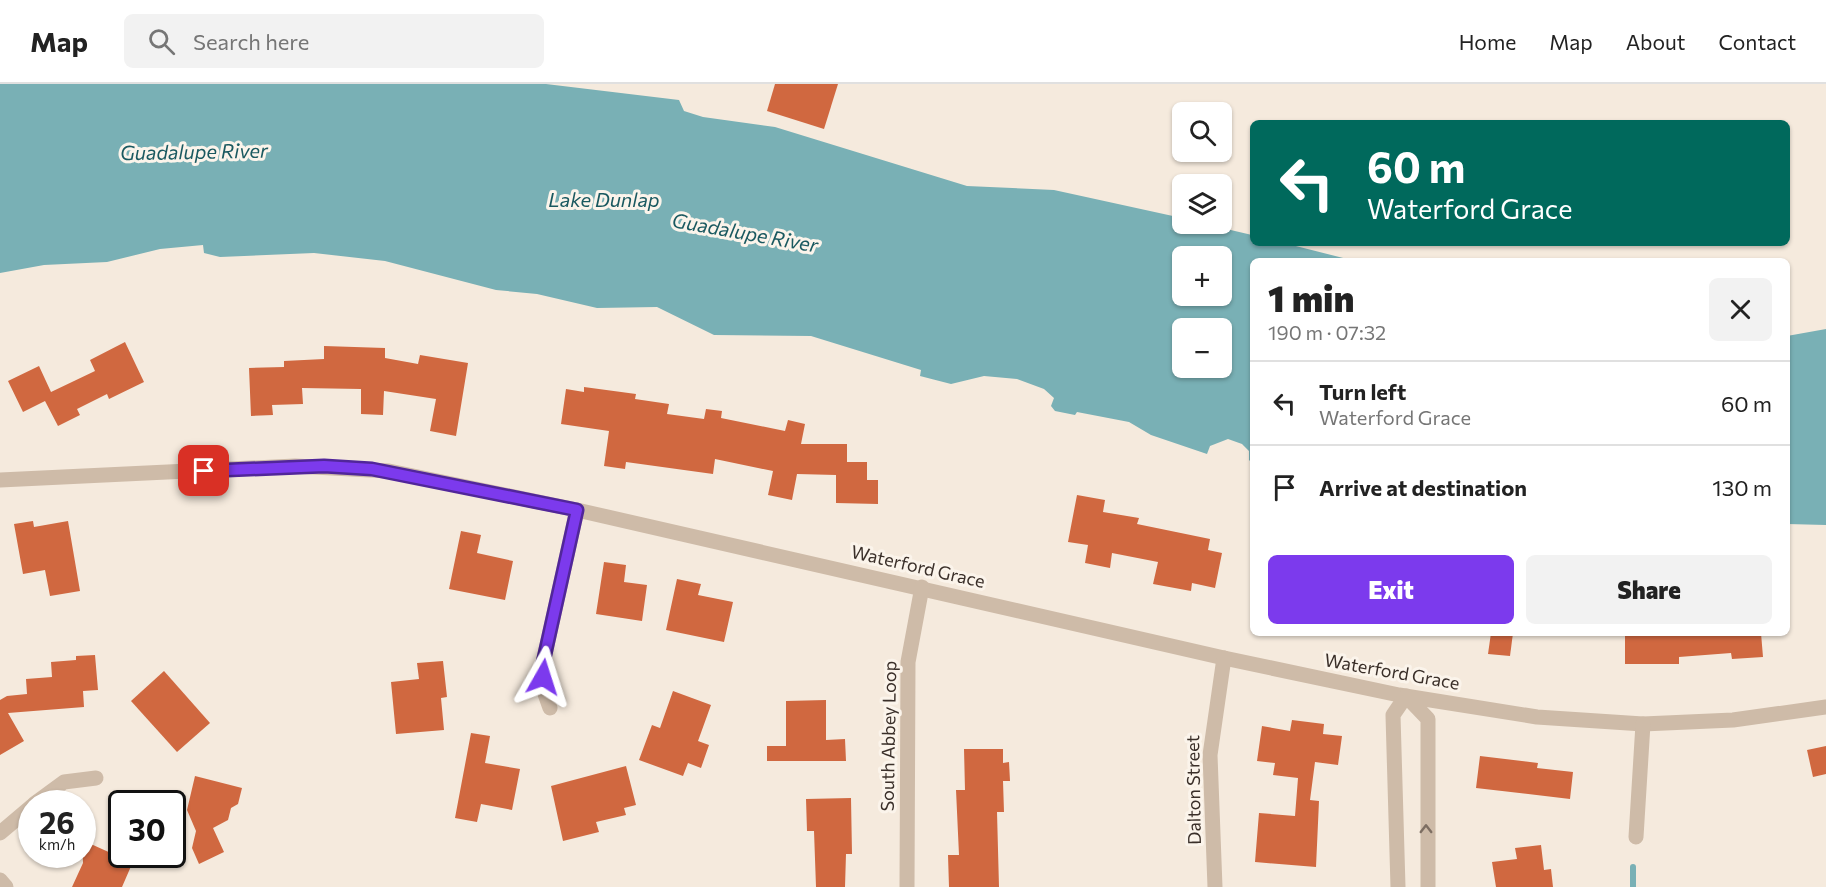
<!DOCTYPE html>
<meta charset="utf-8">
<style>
body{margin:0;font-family:Commissioner,sans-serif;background:#f2f2f2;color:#222;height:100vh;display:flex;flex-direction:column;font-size:22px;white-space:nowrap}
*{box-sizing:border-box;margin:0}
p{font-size:20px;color:#767676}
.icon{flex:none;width:33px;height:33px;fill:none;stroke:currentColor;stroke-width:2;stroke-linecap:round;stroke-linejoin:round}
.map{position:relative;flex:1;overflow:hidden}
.panel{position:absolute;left:1250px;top:174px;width:540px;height:378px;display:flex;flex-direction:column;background:#fff;border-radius:9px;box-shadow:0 2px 4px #0004}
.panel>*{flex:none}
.hud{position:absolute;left:1250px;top:36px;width:540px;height:126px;border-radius:9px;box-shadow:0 2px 4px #0004;background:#00695c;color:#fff;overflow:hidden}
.buttons{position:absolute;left:1172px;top:18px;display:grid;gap:12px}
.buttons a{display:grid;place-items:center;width:60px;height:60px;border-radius:9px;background:#fff;box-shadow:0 2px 4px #0004;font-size:30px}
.speed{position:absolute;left:18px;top:706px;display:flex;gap:12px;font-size:30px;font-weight:700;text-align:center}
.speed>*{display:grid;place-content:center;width:78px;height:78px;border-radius:50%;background:#fff;box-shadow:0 2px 4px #0004;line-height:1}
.speed small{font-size:15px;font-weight:400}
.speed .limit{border:3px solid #111;border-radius:9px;background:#fff;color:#111}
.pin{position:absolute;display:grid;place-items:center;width:51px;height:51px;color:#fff;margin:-26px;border-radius:12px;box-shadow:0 3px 9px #0006}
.me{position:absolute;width:66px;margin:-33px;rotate:6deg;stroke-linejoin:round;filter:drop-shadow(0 0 4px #0008)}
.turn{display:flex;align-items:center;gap:21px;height:126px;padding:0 18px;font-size:27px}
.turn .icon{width:78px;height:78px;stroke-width:2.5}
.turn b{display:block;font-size:42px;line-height:51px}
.round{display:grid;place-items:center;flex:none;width:63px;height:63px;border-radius:9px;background:#f2f2f2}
.overview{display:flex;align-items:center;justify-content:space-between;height:102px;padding:0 18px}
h1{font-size:36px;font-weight:800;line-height:45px}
.cta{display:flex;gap:12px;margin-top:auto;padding:12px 18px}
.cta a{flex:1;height:69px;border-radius:9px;background:#7c3aed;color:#fff;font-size:24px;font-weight:800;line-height:69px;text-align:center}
.cta a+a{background:#f2f2f2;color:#222}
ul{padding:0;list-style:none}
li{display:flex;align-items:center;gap:18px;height:84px;padding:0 18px;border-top:2px solid #e0e0e0}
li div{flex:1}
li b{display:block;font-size:22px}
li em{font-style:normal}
header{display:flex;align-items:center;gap:36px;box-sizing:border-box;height:84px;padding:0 30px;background:#fff;border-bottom:2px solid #e0e0e0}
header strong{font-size:28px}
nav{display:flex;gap:33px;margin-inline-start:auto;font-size:21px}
.search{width:420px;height:54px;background:#f2f2f2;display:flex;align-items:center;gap:15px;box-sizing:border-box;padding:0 21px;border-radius:9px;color:#767676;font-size:22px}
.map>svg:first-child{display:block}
.water{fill:#79b0b5;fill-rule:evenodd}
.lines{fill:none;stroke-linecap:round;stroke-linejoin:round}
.stream{stroke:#79b0b5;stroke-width:6}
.building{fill:#d06840}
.minor{stroke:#cebba8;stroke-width:15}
.oneway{stroke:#7d6e62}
.route-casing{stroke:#51269a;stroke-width:15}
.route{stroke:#7c3aed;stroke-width:10}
.labels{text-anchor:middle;stroke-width:6;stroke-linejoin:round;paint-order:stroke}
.street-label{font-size:18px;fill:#3a2f29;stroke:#fbf4eb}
.water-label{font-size:20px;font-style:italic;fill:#1a5960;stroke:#fbf4eb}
</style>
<header>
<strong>Map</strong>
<div class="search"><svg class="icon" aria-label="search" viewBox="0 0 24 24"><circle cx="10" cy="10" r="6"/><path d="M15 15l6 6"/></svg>Search here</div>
<nav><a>Home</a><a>Map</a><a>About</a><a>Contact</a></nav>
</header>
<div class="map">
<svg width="1826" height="803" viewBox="0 0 1826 803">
<rect width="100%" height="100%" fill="#f5eadd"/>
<g class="water">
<path d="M 0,0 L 546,0 L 679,16 L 684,27 L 703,33 L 775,43 L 967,102 L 1054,106 L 1182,134 L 1182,140 L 1205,140 L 1252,151 L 1252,159 L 1284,159 L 1355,177 L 1252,177 L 1252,379 L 1249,376 L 1249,367 L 1242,360 L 1228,355 L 1210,362 L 1207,370 L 1151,351 L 1129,338 L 1077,328 L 1075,331 L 1055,327 L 1051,322 L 1054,314 L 1044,305 L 1017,295 L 984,292 L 951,300 L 920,292 L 921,286 L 811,252 L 714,251 L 657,223 L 597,224 L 537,210 L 496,206 L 385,177 L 314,169 L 220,173 L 204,169 L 203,161 L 160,165 L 107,178 L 44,181 L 0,189 ZM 1182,172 L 1221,172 L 1221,212 L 1182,212 ZM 1182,244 L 1221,244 L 1221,284 L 1182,284 Z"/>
<path d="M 1826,245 L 1826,441 L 1787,440 L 1787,252 Z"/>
</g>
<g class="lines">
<path class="stream" d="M 1633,783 L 1633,803"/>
</g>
<g class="building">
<path d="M 775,0 L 838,0 L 824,45 L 767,27 Z"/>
<path d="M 125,258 L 144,298 L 109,315 L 107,310 L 77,325 L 80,331 L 58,342 L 45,317 L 23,328 L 8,297 L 39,282 L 51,308 L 95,287 L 90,276 Z"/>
<path d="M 324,262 L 385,264 L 385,274 L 418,280 L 420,271 L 468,279 L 456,352 L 430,347 L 436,315 L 384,307 L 383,331 L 361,330 L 361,305 L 302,304 L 303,320 L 272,321 L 273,331 L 251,332 L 249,284 L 284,283 L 284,277 L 324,275 Z"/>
<path d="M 584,303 L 636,310 L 635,315 L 669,320 L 667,330 L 704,335 L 706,325 L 722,327 L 721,334 L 785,347 L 788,336 L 805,340 L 801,360 L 847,360 L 847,378 L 867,378 L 867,396 L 878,396 L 878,420 L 836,419 L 836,391 L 797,390 L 792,416 L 768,411 L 773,387 L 715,375 L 713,390 L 626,378 L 625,385 L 604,382 L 609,347 L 561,340 L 566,305 L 584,308 Z"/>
<path d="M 1077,411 L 1105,416 L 1103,428 L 1139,434 L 1137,440 L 1210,455 L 1208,466 L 1222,469 L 1215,504 L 1192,499 L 1191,507 L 1153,500 L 1158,478 L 1112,469 L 1110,484 L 1085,479 L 1088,461 L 1068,458 Z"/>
<path d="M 33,437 L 34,443 L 68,437 L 80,507 L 50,512 L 45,486 L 23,490 L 14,440 Z"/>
<path d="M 461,447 L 481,451 L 477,469 L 513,477 L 505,516 L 449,505 Z"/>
<path d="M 604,478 L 626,481 L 624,498 L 647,501 L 642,537 L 596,530 Z"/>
<path d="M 677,495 L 701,500 L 698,511 L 733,518 L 724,558 L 666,546 Z"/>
<path d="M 1491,549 L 1513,549 L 1510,572 L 1488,570 Z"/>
<path d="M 1625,549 L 1761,549 L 1763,573 L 1732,575 L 1731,569 L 1679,573 L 1679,580 L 1625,580 Z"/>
<path d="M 95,571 L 98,606 L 83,607 L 84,623 L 8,629 L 24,657 L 0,671 L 0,616 L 7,612 L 27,610 L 26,595 L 52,593 L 51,578 L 76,576 L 76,572 Z"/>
<path d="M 443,577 L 447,613 L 441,614 L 444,646 L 396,650 L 391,598 L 419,595 L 417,579 Z"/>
<path d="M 164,587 L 210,639 L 177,668 L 131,617 Z"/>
<path d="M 673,607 L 711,621 L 698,657 L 709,661 L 701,684 L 688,679 L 683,692 L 639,676 L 652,641 L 660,644 Z"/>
<path d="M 826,616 L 826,656 L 845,655 L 846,677 L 767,677 L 767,662 L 786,662 L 786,617 Z"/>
<path d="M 1292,636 L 1324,640 L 1323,650 L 1342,652 L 1338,681 L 1315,678 L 1310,716 L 1319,717 L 1316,783 L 1255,778 L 1259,729 L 1295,732 L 1298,694 L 1273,691 L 1275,679 L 1257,677 L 1262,642 L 1290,647 Z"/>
<path d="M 471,649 L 490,652 L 485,679 L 520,685 L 512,726 L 481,720 L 477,738 L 455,734 Z"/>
<path d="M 1826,662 L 1826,690 L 1813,693 L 1807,666 Z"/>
<path d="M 964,665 L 1003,665 L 1003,679 L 1009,678 L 1010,697 L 1003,697 L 1004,728 L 997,728 L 999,803 L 949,803 L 948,771 L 959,771 L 956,706 L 965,706 Z"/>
<path d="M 1480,672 L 1538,679 L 1537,684 L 1573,688 L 1570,715 L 1476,704 Z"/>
<path d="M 626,682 L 636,721 L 624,724 L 626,731 L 596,738 L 599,748 L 563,757 L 551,702 Z"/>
<path d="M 195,692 L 242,704 L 238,720 L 231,724 L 228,736 L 213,744 L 224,768 L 199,780 L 192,764 L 196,747 L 187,726 Z"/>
<path d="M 851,714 L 852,770 L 846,770 L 845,803 L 816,803 L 814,747 L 807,747 L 806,715 Z"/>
<path d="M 82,756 L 113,770 L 116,764 L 122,766 L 122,771 L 135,773 L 122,803 L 72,803 L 83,779 Z"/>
<path d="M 1541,761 L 1544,786 L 1551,785 L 1553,803 L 1496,803 L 1492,778 L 1517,775 L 1515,764 Z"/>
</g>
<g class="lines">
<g class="minor">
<path d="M 0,396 L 295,382 L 389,387 L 577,426 L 1224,574 L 1399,611 L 1537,633 L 1643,640 L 1733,636 L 1826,623"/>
<path d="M 550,624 L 545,610 L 543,579 L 577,426"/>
<path d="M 34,720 L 64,698 L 96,694"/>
<path d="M 0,749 L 32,722"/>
<path d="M 1636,753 L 1643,640"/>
<path d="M 0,796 L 6,803"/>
<path d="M 907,803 L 908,578 L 922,503"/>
<path d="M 1215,803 L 1210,671 L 1224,574"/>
<path d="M 1398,803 L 1393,631 L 1406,612 L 1428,635 L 1428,803"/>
</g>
</g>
<defs><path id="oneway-chevron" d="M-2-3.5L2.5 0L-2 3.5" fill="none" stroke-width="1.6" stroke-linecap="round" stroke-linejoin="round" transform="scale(1.5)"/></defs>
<use class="oneway" href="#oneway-chevron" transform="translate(1426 745) rotate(-90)"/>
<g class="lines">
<g class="route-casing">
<path id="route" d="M 204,387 L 324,382 L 372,385 L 577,426 L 543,579 L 543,593"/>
</g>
<use href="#route" class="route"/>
</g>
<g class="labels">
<g class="street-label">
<text transform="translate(918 483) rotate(13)" y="6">Waterford Grace</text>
<text transform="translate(1392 588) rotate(10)" y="6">Waterford Grace</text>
<text transform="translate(889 652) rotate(-89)" y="6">South Abbey Loop</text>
<text transform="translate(1194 706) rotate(-91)" y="6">Dalton Street</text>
</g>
<g class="water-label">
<text transform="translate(194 68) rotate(-1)" y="7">Guadalupe River</text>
<text x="604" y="123">Lake Dunlap</text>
<text transform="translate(745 149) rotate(10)" y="7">Guadalupe River</text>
</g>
</g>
</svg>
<div class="buttons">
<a><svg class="icon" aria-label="search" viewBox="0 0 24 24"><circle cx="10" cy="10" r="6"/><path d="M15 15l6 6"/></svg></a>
<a><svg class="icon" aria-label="layers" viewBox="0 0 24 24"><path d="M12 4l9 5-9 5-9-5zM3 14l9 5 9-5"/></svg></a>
<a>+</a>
<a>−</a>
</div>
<div class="speed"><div>26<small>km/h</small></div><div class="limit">30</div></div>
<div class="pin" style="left:204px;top:387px;background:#d93025"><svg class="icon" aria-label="arrive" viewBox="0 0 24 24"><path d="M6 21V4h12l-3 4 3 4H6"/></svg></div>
<svg class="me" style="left:543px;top:593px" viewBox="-20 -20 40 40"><path d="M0-17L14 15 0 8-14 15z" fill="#7c3aed" stroke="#fff" stroke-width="4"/></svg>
<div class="hud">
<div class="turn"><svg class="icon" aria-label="left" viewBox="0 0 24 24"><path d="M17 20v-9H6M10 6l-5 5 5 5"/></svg><div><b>60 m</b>Waterford Grace</div></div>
</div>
<section class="panel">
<div class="overview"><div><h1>1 min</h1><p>190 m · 07:32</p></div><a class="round"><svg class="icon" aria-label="close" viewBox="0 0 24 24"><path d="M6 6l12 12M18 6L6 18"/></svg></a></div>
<ul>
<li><svg class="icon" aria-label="left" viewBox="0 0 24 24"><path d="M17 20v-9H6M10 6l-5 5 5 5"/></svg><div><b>Turn left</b><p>Waterford Grace</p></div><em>60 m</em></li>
<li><svg class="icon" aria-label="arrive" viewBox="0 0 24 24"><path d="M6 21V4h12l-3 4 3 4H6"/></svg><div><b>Arrive at destination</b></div><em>130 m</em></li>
</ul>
<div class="cta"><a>Exit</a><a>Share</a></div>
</section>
</div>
